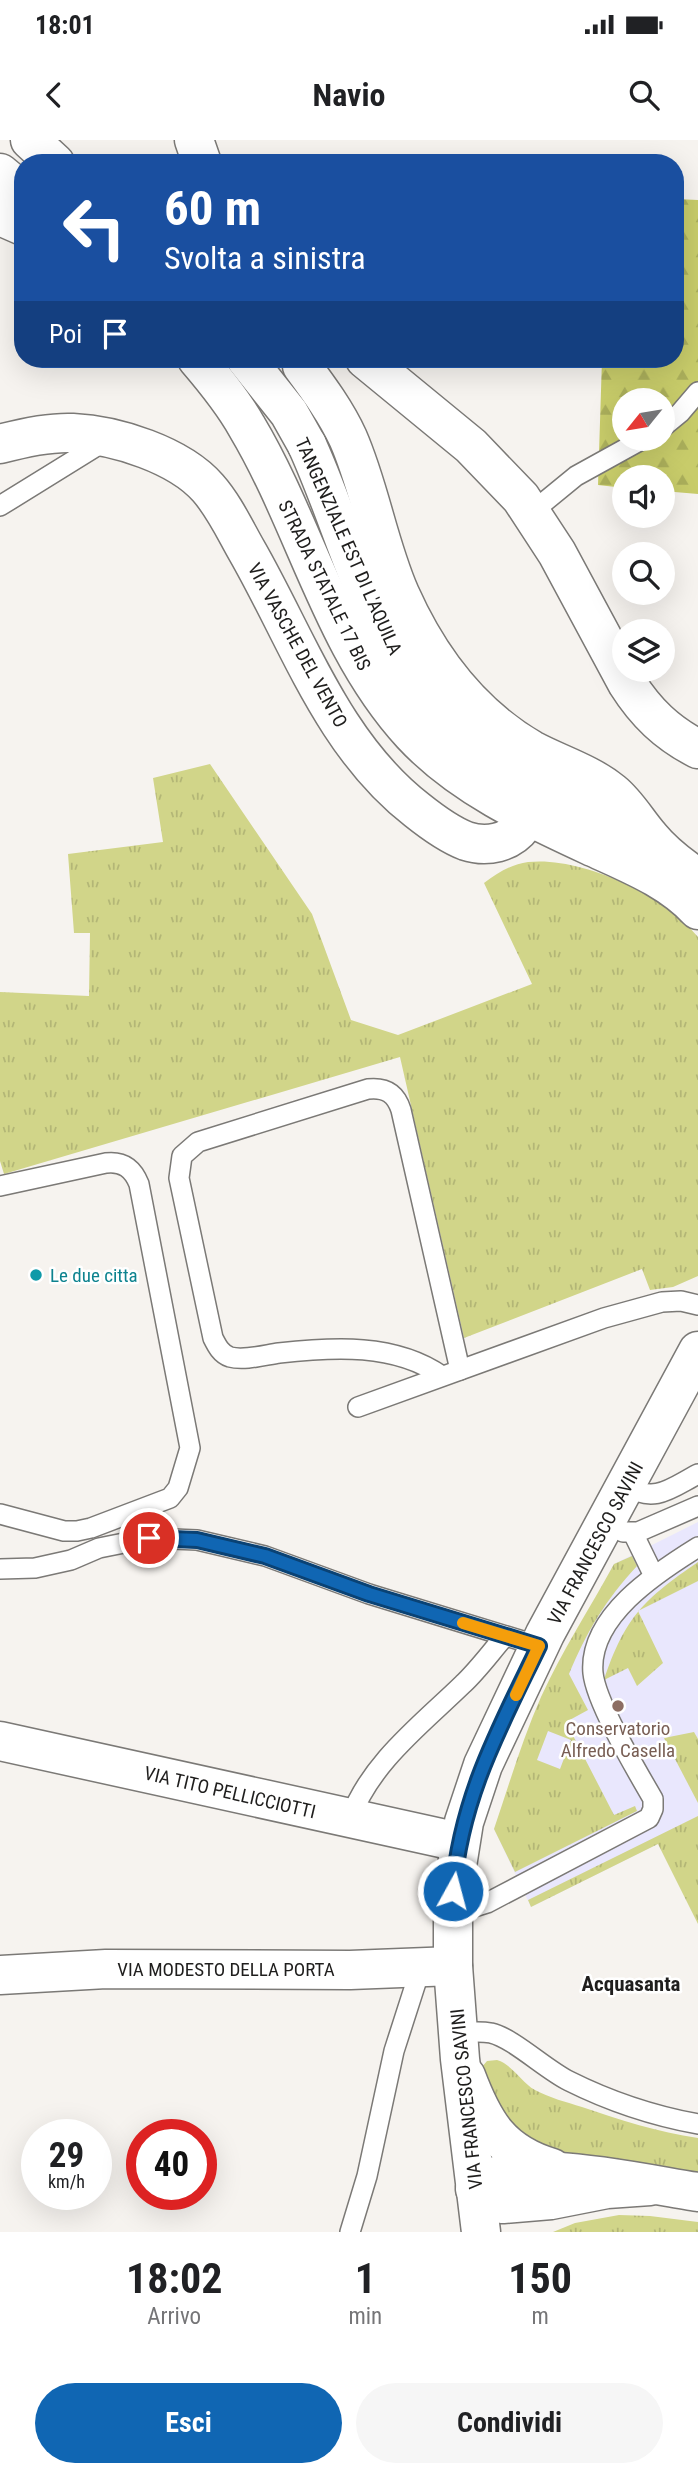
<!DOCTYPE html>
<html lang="it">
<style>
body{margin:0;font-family:"Roboto Condensed",sans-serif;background:#f6f6f6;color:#202124;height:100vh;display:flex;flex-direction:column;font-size:26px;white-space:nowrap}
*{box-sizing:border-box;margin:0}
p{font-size:23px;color:#757577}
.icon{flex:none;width:38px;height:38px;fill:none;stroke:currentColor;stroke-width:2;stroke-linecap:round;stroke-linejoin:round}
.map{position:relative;height:2092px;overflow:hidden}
.sheet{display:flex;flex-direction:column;background:#fff;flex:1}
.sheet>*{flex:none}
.banner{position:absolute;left:14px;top:14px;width:670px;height:214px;border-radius:28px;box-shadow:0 7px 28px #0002;background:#1a4fa0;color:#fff;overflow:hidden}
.needle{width:46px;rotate:240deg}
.tools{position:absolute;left:612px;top:248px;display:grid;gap:14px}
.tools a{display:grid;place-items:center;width:63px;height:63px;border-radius:50%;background:#fff;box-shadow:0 7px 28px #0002;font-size:35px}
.speed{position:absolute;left:21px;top:1979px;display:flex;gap:14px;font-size:35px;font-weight:700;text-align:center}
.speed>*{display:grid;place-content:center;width:91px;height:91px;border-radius:50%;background:#fff;box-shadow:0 7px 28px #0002;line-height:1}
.speed small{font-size:18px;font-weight:400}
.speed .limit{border:10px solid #d22;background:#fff;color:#111}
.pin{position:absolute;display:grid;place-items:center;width:60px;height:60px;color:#fff;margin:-30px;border:4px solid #fff;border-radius:50%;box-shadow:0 2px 7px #0007}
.me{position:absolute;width:77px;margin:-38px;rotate:7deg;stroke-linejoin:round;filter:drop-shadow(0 0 5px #0008)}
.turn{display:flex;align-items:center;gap:24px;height:147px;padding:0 35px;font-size:32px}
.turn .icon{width:91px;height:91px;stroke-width:2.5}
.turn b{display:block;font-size:49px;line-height:60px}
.then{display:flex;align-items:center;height:66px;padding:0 35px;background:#0003;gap:14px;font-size:26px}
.eta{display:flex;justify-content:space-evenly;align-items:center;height:119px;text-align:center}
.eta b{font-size:42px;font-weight:700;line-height:49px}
.primary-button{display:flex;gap:14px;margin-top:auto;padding:14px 35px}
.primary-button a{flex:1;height:80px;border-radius:42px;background:#1066b3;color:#fff;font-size:28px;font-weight:700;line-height:80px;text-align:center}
.primary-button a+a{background:#f6f6f6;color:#202124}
.status{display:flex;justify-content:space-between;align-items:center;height:49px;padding:0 35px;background:#fff;direction:ltr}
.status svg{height:19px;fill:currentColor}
header{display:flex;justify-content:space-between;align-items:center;height:91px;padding:0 35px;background:#fff;font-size:32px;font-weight:700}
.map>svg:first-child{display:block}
.education{fill:#e9e7fd}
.grass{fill:url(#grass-tufts);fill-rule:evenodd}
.forest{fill:url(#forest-firs);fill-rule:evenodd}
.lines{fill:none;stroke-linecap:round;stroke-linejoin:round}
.service-casing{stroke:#7b7976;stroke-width:22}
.minor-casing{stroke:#7b7976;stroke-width:41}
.tertiary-casing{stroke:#7b7976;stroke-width:41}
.primary-casing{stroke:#7b7976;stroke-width:41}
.trunk-casing{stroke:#7b7976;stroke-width:41}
.service{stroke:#fff;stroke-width:19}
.minor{stroke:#fff;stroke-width:38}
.tertiary{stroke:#fff;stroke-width:38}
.primary{stroke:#fff;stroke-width:38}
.trunk{stroke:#fff;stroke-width:38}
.route-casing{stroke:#0a4274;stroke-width:18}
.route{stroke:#1066b3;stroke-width:12}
.slow{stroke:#f59e0b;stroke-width:12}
.culture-dot{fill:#0f9aa8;stroke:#fff;stroke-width:2.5}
.education-dot{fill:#8d6e63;stroke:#fff;stroke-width:2.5}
.labels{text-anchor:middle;stroke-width:5;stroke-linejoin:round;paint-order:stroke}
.street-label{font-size:19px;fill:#1f1e1d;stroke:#fff}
.culture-label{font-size:19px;fill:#0d838f;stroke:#fff;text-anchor:start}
.education-label{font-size:19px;fill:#785e54;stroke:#fff}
.neighbourhood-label{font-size:21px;font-weight:bold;fill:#1f1e1d;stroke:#fff}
</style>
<div class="status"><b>18:01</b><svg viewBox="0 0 49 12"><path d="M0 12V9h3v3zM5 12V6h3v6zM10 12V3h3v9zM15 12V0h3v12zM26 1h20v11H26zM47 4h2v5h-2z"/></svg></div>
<header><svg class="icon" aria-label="back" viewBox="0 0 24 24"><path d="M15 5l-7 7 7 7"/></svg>Navio<svg class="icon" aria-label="search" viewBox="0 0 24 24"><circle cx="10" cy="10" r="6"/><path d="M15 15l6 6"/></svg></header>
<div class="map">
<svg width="698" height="2092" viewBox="0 0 698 2092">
<defs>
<pattern id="grass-tufts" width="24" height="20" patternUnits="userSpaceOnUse" patternTransform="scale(1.75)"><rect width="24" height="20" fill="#d1d589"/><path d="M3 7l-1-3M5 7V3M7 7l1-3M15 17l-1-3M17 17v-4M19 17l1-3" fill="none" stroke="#b3b676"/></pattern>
<pattern id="forest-firs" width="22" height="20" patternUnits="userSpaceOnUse" patternTransform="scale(1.75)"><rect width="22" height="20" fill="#c8cc6a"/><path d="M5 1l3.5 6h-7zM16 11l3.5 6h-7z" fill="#abaf5b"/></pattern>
</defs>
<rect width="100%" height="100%" fill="#f6f3ef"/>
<path class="education" d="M 698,1382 L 698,1684 L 531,1767 L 494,1689 L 541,1558 L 614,1424 Z"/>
<g class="grass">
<path d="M 210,624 L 312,774 L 351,880 L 398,895 L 532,844 L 484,743 C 497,733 512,724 528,722 C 582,716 666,756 698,797 L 698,1136 L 673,1147 L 650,1150 L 642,1129 L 464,1198 L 400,917 L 4,1034 L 0,1021 L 0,852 L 89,856 L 90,793 L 74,793 L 68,714 L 163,702 L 153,638 Z"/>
<path d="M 632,1416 L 637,1426 C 606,1459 586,1493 569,1534 L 588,1570 L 566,1582 L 614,1675 L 635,1666 L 637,1671 L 515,1732 L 494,1689 C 509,1645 522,1600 541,1557 C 562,1511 590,1468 614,1424 ZM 548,1591 L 571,1600 L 560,1629 L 537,1620 Z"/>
<path d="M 698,1422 L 698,1441 L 638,1471 L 663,1523 L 637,1546 L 628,1528 L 604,1540 C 625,1477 644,1459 698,1422 Z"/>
<path d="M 694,1592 L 698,1599 L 698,1663 L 664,1598 Z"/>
<path d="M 698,1676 L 698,1784 L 658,1704 L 531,1767 L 528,1760 Z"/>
<path d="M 497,1920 C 513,1925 521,1942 535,1950 C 550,1958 566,1962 582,1967 C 620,1980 658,1992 698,1998 L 698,2034 L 565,2015 L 540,2006 L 510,1981 L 494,1961 L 481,1928 L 487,1921 Z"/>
<path d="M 619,2075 L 650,2076 L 698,2082 L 698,2092 L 553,2092 L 575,2083 Z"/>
</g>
<path class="forest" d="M 676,59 L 698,60 L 698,354 L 663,351 L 663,338 L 625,338 L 625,348 L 598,345 L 602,219 L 676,219 ZM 625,261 L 663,261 L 663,299 L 625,299 Z"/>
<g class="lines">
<g class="service-casing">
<g id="service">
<path d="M 663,287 L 680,273 L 698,252"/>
<path d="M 0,366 L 105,301"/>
<path d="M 532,372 L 576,336 L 643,299"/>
<path d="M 0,1046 L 106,1023 C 123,1021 133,1029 139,1044 L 190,1308 L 178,1348 L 170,1358 L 91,1388 L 77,1391 L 64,1391 L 0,1374"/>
<path d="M 442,1236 C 395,1203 333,1207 279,1213 C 265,1215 244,1221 230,1217 C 221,1214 217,1206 213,1198 L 179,1038 L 182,1016 L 198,1002 L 368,949 C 386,947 396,954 401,970 L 460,1230"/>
<path d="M 358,1267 L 604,1178 L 662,1162 L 681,1161 L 698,1165"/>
<path d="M 626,1346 C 655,1364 671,1348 698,1334"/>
<path d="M 605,1383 L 623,1392 L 638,1392 L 698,1366"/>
<path d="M 633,1393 L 654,1436"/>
<path d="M 0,1429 L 35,1428 L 71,1420 L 99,1408 L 149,1398 L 197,1400 L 265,1416 L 369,1454 L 539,1506"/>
<path d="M 350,1679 C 370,1623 422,1584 463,1544 C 478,1530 491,1512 505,1496"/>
<path d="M 452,1768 L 471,1768 L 487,1763 L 649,1678 L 653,1669 L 653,1659 C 637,1631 596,1563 593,1533 C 588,1477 656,1433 698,1407"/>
<path d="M 458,1893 C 469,1892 480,1891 491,1893 C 513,1898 545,1929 569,1941 C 609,1961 654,1976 698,1984"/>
<path d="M 350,2092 L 367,2036 L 394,1911 L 421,1827"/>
</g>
</g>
<g class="minor-casing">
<g id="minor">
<path d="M 194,0 L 202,23"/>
<path d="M 365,219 L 471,306 L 521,358 L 557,413 L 627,543 C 646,573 667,593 698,609"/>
<path d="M 0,304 C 22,298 50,292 73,293 C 116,295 179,315 208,348 C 224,366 235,390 247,411 C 298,500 333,605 417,670 C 432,682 448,694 466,701 C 487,708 510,703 523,685 C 527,679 528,671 535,668 C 541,664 549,665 556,666"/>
<path d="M 0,1601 L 459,1702"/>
<path d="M 0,1835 L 106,1829 L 350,1830 L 453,1826"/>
<path d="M 466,1936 C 484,1984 501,2013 552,2028"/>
<path d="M 650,2046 L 607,2049 L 551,2060 L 503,2064 L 487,2060 L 475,2049 C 504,2010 653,2046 698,2052"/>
</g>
</g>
<g class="tertiary-casing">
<path id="tertiary" d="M 481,2092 L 460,1919 L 453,1826 L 453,1751 L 464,1682 L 483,1625 L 545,1494 L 698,1211"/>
</g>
<g class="primary-casing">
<g id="primary">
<path d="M 0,33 L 23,52"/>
<path d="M 0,76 L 23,86"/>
<path d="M 197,219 C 215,240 233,262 247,287 C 306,386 332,507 412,594 C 461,647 530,678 595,708 C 632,725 670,740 698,770"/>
<path d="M 302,226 C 319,249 336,272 348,298 C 370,348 378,404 400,454 C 429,519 470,574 532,610 C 558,624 589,633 612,652 C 627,664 637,682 650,697 C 664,714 680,726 698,738"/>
<path d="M 307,305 C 348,395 370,502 440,576 C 493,631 567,663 633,699"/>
</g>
</g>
<g class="trunk-casing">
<g id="trunk">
<path d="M 30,0 L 55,23"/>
<path d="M 246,219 L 289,273 L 307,305"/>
</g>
</g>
<use href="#service" class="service"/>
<use href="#minor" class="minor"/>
<use href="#tertiary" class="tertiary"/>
<use href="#primary" class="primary"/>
<use href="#trunk" class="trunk"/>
</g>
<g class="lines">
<g class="route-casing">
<path id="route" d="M 149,1398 L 197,1400 L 265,1416 L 369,1454 L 539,1506 C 499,1589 461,1657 453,1751"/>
</g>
<use href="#route" class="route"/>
<path class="slow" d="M 463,1483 L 539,1506 L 516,1555"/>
</g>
<circle class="culture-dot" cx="36" cy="1135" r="7"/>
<circle class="education-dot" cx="618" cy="1566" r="7"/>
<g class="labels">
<g class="street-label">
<text transform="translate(349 406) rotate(66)" y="7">TANGENZIALE EST DI L'AQUILA</text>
<text transform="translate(325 445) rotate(64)" y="7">STRADA STATALE 17 BIS</text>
<text transform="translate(298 505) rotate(61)" y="7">VIA VASCHE DEL VENTO</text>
<text transform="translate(595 1403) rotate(-62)" y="7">VIA FRANCESCO SAVINI</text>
<text transform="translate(230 1652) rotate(13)" y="7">VIA TITO PELLICCIOTTI</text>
<text x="226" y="1836">VIA MODESTO DELLA PORTA</text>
<text transform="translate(466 1959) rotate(-96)" y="7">VIA FRANCESCO SAVINI</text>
</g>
<g class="culture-label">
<text x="50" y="1142">Le due citta</text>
</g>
<g class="education-label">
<text x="618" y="1595">Conservatorio<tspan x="618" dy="22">Alfredo Casella</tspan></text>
</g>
<g class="neighbourhood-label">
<text x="631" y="1851">Acquasanta</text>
</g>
</g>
</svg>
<div class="tools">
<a><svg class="needle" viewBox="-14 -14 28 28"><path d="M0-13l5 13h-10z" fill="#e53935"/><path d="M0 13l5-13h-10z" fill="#757577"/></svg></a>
<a><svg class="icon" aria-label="sound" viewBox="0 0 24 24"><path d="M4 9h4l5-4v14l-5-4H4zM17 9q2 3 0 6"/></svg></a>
<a><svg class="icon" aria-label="search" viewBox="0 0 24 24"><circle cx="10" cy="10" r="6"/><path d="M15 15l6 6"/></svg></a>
<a><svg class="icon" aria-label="layers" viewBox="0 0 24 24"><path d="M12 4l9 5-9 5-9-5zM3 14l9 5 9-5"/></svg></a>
</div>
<div class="speed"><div>29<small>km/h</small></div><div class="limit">40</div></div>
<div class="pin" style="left:149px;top:1398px;background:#d93025"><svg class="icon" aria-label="arrive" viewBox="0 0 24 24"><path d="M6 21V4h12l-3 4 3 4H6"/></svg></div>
<svg class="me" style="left:453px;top:1751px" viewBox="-20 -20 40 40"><circle r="17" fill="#1066b3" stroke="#fff" stroke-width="3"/><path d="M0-11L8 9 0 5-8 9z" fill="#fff"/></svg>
<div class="banner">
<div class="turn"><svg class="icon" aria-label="left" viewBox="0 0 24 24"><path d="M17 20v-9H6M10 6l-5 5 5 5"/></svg><div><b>60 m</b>Svolta a sinistra</div></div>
<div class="then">Poi<svg class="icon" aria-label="arrive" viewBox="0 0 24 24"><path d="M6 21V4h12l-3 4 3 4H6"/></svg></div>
</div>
</div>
<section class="sheet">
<div class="eta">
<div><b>18:02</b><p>Arrivo</p></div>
<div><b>1</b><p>min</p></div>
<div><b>150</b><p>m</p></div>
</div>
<div class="primary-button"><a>Esci</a><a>Condividi</a></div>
</section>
